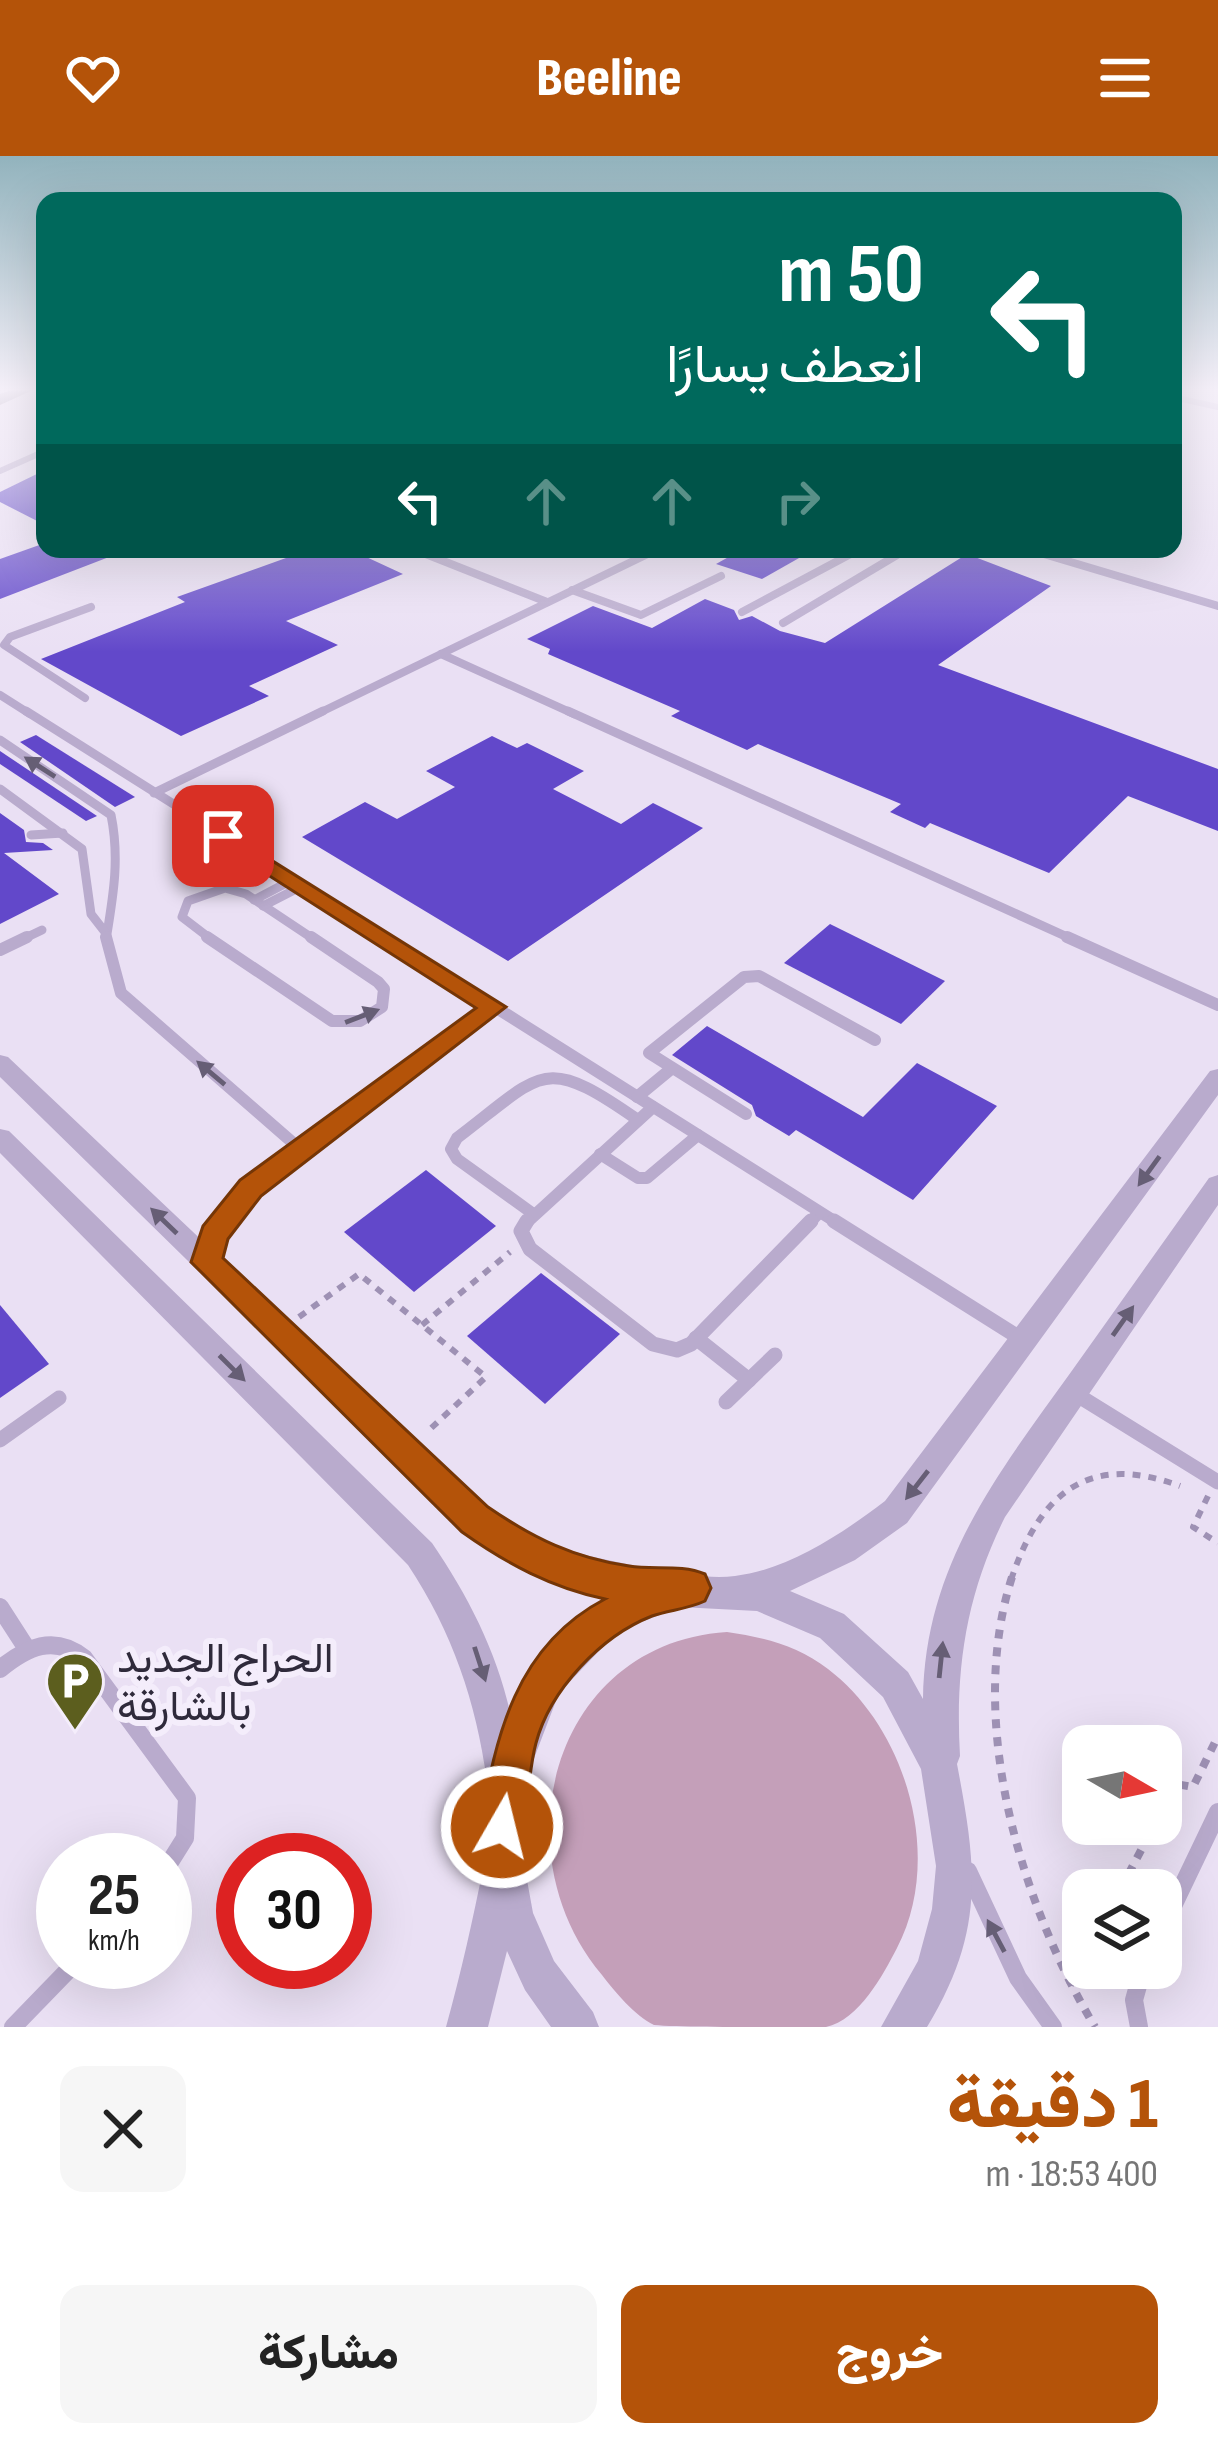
<!DOCTYPE html>
<html lang="ar">
<meta charset="utf-8">
<style>
body{margin:0;font-family:"Sofia Sans Condensed",Vazirmatn,sans-serif;background:#f6f6f6;color:#222;direction:rtl;height:100vh;display:flex;flex-direction:column;font-size:45px;white-space:nowrap}
*{box-sizing:border-box;margin:0}
p{font-size:39px;color:#767676}
.icon{flex:none;width:66px;height:66px;fill:none;stroke:currentColor;stroke-width:2;stroke-linecap:round;stroke-linejoin:round}
.map{position:relative;height:1871px;overflow:hidden;direction:ltr}
.drawer{display:flex;flex-direction:column;background:#fff;flex:1}
.drawer>*{flex:none}
.top-card{position:absolute;left:36px;top:36px;width:1146px;height:366px;border-radius:24px;box-shadow:0 12px 48px #0002;direction:rtl;background:#00695c;color:#fff;overflow:hidden}
.needle{width:78px;rotate:99deg}
.tools{position:absolute;left:1062px;top:1569px;display:grid;gap:24px}
.tools a{display:grid;place-items:center;width:120px;height:120px;border-radius:24px;background:#fff;box-shadow:0 12px 48px #0002;font-size:60px}
.speed{position:absolute;left:36px;top:1677px;display:flex;gap:24px;font-size:60px;font-weight:700;text-align:center}
.speed>*{display:grid;place-content:center;width:156px;height:156px;border-radius:50%;background:#fff;box-shadow:0 12px 48px #0002;line-height:1}
.speed small{font-size:30px;font-weight:400}
.speed .limit{border:18px solid #d22;background:#fff;color:#111}
.pin{position:absolute;display:grid;place-items:center;width:102px;height:102px;color:#fff;margin:-51px;border-radius:24px;box-shadow:0 6px 18px #0006}
.me{position:absolute;width:132px;margin:-66px;rotate:8deg;stroke-linejoin:round;filter:drop-shadow(0 0 9px #0008)}
.turn{display:flex;align-items:center;gap:42px;height:252px;padding:0 60px;font-size:54px}
.turn .icon{width:156px;height:156px;stroke-width:2.5}
.turn b{display:block;font-size:84px;line-height:102px}
.lanes{display:flex;align-items:center;height:114px;padding:0 60px;background:#0003;justify-content:center;gap:60px;direction:ltr}
.lanes .off{opacity:.35}
.round{display:grid;place-items:center;flex:none;width:126px;height:126px;border-radius:24px;background:#f6f6f6}
.head{display:flex;align-items:center;justify-content:space-between;height:204px;padding:0 60px}
h1{font-size:72px;font-weight:800;line-height:90px;color:#b45309}
.cta{display:flex;gap:24px;margin-top:auto;padding:24px 60px}
.cta a{flex:1;height:138px;border-radius:24px;background:#b45309;color:#fff;font-size:48px;font-weight:800;line-height:138px;text-align:center}
.cta a+a{background:#f6f6f6;color:#222}
header{display:flex;justify-content:space-between;align-items:center;height:156px;padding:0 60px;background:#b45309;color:#fff;font-size:54px;font-weight:800}
.map>svg:first-child{display:block}
.green{fill:#c49fb9}
.building{fill:#6248ca}
.lines{fill:none;stroke-linecap:round;stroke-linejoin:round}
.path-far1{stroke:#9e91b4;stroke-width:6;stroke-dasharray:8 8;stroke-linecap:butt}
.path{stroke:#9e91b4;stroke-width:8;stroke-dasharray:9 9;stroke-linecap:butt}
.service-far5{stroke:#b9abcd;stroke-width:6}
.service-far4{stroke:#b9abcd;stroke-width:8}
.service-far3{stroke:#b9abcd;stroke-width:9}
.service-far2{stroke:#b9abcd;stroke-width:12}
.service-far1{stroke:#b9abcd;stroke-width:15}
.service{stroke:#b9abcd;stroke-width:18}
.minor{fill:#b9abcd;fill-rule:evenodd}
.motorway{fill:#48415c;fill-rule:evenodd}
.oneway{fill:#665e75}
.route{fill:#b45309;stroke:#753606;stroke-width:3}
.labels{text-anchor:middle;stroke-width:12;stroke-linejoin:round;paint-order:stroke}
.near-poi-label{font-size:42px;fill:#2f2a3b;stroke:#f4edfb;text-anchor:start}
</style>
<header><svg class="icon" aria-label="menu" viewBox="0 0 24 24"><path d="M4 6h16M4 12h16M4 18h16"/></svg>Beeline<svg class="icon" aria-label="heart" viewBox="0 0 24 24"><path d="M12 20l-8-8c-3-5 5-10 8-4 3-6 11-1 8 4z"/></svg></header>
<div class="map">
<svg width="1218" height="1871" viewBox="0 0 1218 1871">
<rect width="100%" height="100%" fill="#eae0f4"/>
<path class="green" d="M 727,1476 C 763,1481 798,1490 828,1513 C 907,1573 944,1702 897,1792 C 883,1819 859,1864 826,1871 C 807,1871 783,1871 763,1871 C 739,1871 674,1871 654,1869 C 634,1859 616,1837 602,1819 C 498,1696 553,1487 727,1476 Z"/>
<g class="building">
<path d="M 45,314 L 45,369 L 0,346 L 0,336 Z"/>
<path d="M 45,387 L 45,393 L 122,396 L 0,443 L 0,403 Z"/>
<path d="M 311,393 L 349,393 L 403,418 L 286,465 L 338,489 L 249,530 L 269,540 L 181,580 L 41,503 L 185,446 L 177,441 Z"/>
<path d="M 743,393 L 815,393 L 762,423 L 716,408 Z"/>
<path d="M 967,398 L 1051,430 L 938,509 L 1218,613 L 1218,675 L 1128,640 L 1049,717 L 930,667 L 925,672 L 890,656 L 901,648 L 758,588 L 747,594 L 671,560 L 680,555 L 548,498 L 550,493 L 527,483 L 593,450 L 652,472 L 705,443 L 734,454 L 739,464 L 752,460 L 780,475 L 825,487 Z"/>
<path d="M 36,579 L 135,641 L 115,651 L 20,586 Z"/>
<path d="M 492,580 L 517,592 L 527,587 L 584,615 L 553,633 L 621,668 L 653,647 L 703,672 L 508,805 L 302,681 L 365,646 L 397,663 L 455,631 L 426,615 Z"/>
<path d="M 0,595 L 97,660 L 86,665 L 0,608 Z"/>
<path d="M 0,657 L 24,674 L 26,686 L 43,687 L 53,694 L 4,697 L 59,738 L 0,768 Z"/>
<path d="M 830,768 L 945,825 L 901,868 L 784,807 Z"/>
<path d="M 707,870 L 863,961 L 917,907 L 997,950 L 913,1044 L 796,974 L 789,980 L 756,960 L 752,949 L 672,899 Z"/>
<path d="M 426,1014 L 496,1070 L 414,1136 L 344,1076 Z"/>
<path d="M 541,1117 L 620,1178 L 545,1248 L 467,1180 Z"/>
<path d="M 0,1149 L 49,1208 L 0,1242 Z"/>
</g>
<g class="lines">
<g class="path-far1">
<path d="M 299,1161 L 359,1118 L 486,1221 L 427,1276"/>
<path d="M 422,1169 L 510,1096"/>
<path d="M 1208,1340 L 1193,1371 L 1218,1387"/>
<path d="M 1011,1424 C 1040,1337 1088,1296 1180,1330"/>
</g>
<g class="path">
<path d="M 1012,1421 C 966,1564 1020,1746 1095,1871"/>
<path d="M 1161,1657 L 1176,1628 L 1193,1631 L 1218,1580"/>
<path d="M 1120,1734 L 1155,1668"/>
<path d="M 1070,1829 L 1083,1804"/>
</g>
<g class="service-far5">
<path d="M 1173,241 L 1218,251"/>
<path d="M 0,315 L 45,295"/>
</g>
<g class="service-far4">
<path d="M 413,393 L 547,446"/>
<path d="M 1027,393 L 1218,450"/>
<path d="M 572,434 L 641,459 L 721,420"/>
<path d="M 742,456 L 860,393"/>
<path d="M 783,467 L 907,393"/>
<path d="M 441,498 L 574,558"/>
<path d="M 0,539 L 30,558"/>
<path d="M 85,542 L 4,489 L 10,481 L 91,451"/>
<path d="M 317,558 L 658,393"/>
</g>
<g class="service-far3">
<path d="M 26,555 L 389,784"/>
<path d="M 568,555 L 1074,784"/>
<path d="M 0,584 L 111,659 C 120,703 113,741 106,784"/>
<path d="M 0,633 L 82,693 L 91,758 L 105,776"/>
<path d="M 154,637 L 323,555"/>
<path d="M 31,679 L 63,677"/>
<path d="M 254,744 L 292,724"/>
<path d="M 263,750 L 302,730"/>
<path d="M 21,784 L 42,774"/>
<path d="M 212,784 L 182,761 L 188,745 L 225,732 L 246,738 L 315,784"/>
</g>
<g class="service-far2">
<path d="M 106,781 L 121,837 L 300,993"/>
<path d="M 207,781 L 332,865 L 360,865 L 382,851 L 384,833 L 378,826 L 311,781"/>
<path d="M 384,781 L 839,1068"/>
<path d="M 1067,781 L 1218,849"/>
<path d="M 0,794 L 27,781"/>
<path d="M 637,941 L 671,913"/>
<path d="M 746,958 L 649,897 L 744,821 L 759,820 L 875,884"/>
<path d="M 600,998 L 638,1022 L 647,1022 L 698,979"/>
<path d="M 532,1057 L 457,1003 L 451,993 L 457,982 C 544,916 542,897 638,964"/>
<path d="M 223,1068 L 250,1032 L 493,851"/>
<path d="M 525,1068 L 653,951"/>
<path d="M 808,1068 L 819,1057"/>
</g>
<g class="service-far1">
<path d="M 527,1065 L 521,1075 L 530,1093 L 653,1188 L 677,1194 L 691,1188 L 811,1065"/>
<path d="M 834,1065 L 1023,1184"/>
<path d="M 207,1105 L 214,1079 L 225,1065"/>
<path d="M 696,1182 L 749,1224"/>
<path d="M 1074,1237 L 1218,1326"/>
<path d="M 726,1246 L 775,1199"/>
<path d="M 0,1284 L 59,1242"/>
</g>
<g class="service">
<path d="M 0,1451 L 27,1493"/>
<path d="M 0,1513 C 27,1491 54,1478 84,1502 L 187,1642 L 185,1682 L 165,1714"/>
<path d="M 968,1715 L 1018,1822 L 1053,1871"/>
<path d="M 1161,1775 L 1218,1656"/>
<path d="M 13,1871 L 76,1806"/>
<path d="M 1139,1871 L 1134,1844 L 1143,1812"/>
</g>
<path class="minor" d="M 0,899 L 8,901 L 486,1353 C 554,1395 585,1401 661,1414 C 683,1418 711,1423 735,1420 C 788,1414 843,1377 885,1345 L 1210,915 L 1218,913 L 1218,939 L 907,1367 L 855,1404 L 790,1435 L 844,1458 L 908,1516 L 923,1543 C 925,1409 997,1319 1071,1216 C 1117,1151 1163,1087 1209,1022 L 1218,1019 L 1218,1049 L 1005,1361 C 966,1439 955,1513 960,1600 L 957,1608 C 977,1713 985,1775 927,1871 L 881,1871 L 918,1805 L 932,1753 L 936,1710 L 921,1613 L 883,1541 L 820,1482 L 757,1455 L 680,1451 L 618,1475 L 559,1537 L 525,1626 L 521,1691 L 533,1757 L 554,1805 L 593,1856 L 599,1871 L 551,1871 L 525,1834 L 507,1795 L 488,1871 L 446,1871 C 461,1817 473,1763 484,1708 C 486,1695 482,1677 483,1662 C 483,1651 489,1636 487,1625 C 476,1546 453,1477 408,1409 L 0,997 L 0,973 L 9,975 L 432,1387 C 469,1441 499,1500 512,1565 L 533,1513 L 594,1450 L 616,1442 L 531,1413 L 464,1375 L 0,921 Z"/>
<path class="motorway" d="M 11,234 L 33,234 L 0,249 L 0,238 Z"/>
</g>
<defs><path id="oneway-solid" d="M-6-.8H1V-3.2L6.5 0L1 3.2V.8H-6Z" transform="scale(3)"/></defs>
<g class="oneway">
<use href="#oneway-solid" transform="translate(40 611) rotate(-147)"/>
<use href="#oneway-solid" transform="translate(362 860) rotate(-21)"/>
<use href="#oneway-solid" transform="translate(211 917) rotate(-140)"/>
<use href="#oneway-solid" transform="translate(1149 1015) rotate(126)"/>
<use href="#oneway-solid" transform="translate(164 1065) rotate(-136)"/>
<use href="#oneway-solid" transform="translate(1123 1165) rotate(-55)"/>
<use href="#oneway-solid" transform="translate(232 1212) rotate(45)"/>
<use href="#oneway-solid" transform="translate(917 1329) rotate(128)"/>
<use href="#oneway-solid" transform="translate(941 1504) rotate(-84)"/>
<use href="#oneway-solid" transform="translate(480 1508) rotate(72)"/>
<use href="#oneway-solid" transform="translate(996 1780) rotate(-118)"/>
</g>
<linearGradient id="sky" x2="0" y2="1"><stop stop-color="#92b3bd"/><stop offset="0.47" stop-color="#f6f1fa"/><stop offset="1" stop-color="#f6f1fa" stop-opacity="0"/></linearGradient>
<rect width="1218" height="496" fill="url(#sky)"/>
<path class="route" d="M 223,674 L 506,851 L 261,1040 L 228,1083 L 223,1102 L 488,1351 C 533,1382 574,1402 629,1410 C 654,1414 681,1408 705,1418 L 711,1432 L 705,1445 C 688,1453 669,1454 652,1460 C 601,1480 550,1534 536,1587 C 527,1620 530,1655 517,1687 L 502,1693 L 486,1687 L 480,1671 C 496,1580 515,1490 605,1443 C 552,1432 507,1408 462,1376 L 191,1106 L 203,1070 L 240,1024 L 476,852 L 215,685 L 212,680 Z"/>
<defs>
<g id="parking-pin" transform="scale(3)"><path d="M0 17L-7.5 6A9.5 9.5 0 1 1 7.5 6Z" fill="#5c5e1e" stroke="#f4edfb"/><path d="M-3.5-5.5H1a3.5 3.5 0 0 1 0 7H-1V5.5H-3.5ZM-1-3.4V-.6H.8a1.4 1.4 0 0 0 0-2.8Z" fill="#fff"/></g>
</defs>
<g fill-rule="evenodd">
<use href="#parking-pin" x="75" y="1525"/>
</g>
<g class="labels">
<g class="near-poi-label">
<text x="117" y="1516">الحراج الجديد<tspan x="117" dy="48">بالشارقة</tspan></text>
</g>
</g>
</svg>
<div class="tools">
<a><svg class="needle" viewBox="-14 -14 28 28"><path d="M0-13l5 13h-10z" fill="#e53935"/><path d="M0 13l5-13h-10z" fill="#767676"/></svg></a>
<a><svg class="icon" aria-label="layers" viewBox="0 0 24 24"><path d="M12 4l9 5-9 5-9-5zM3 14l9 5 9-5"/></svg></a>
</div>
<div class="speed"><div>25<small>km/h</small></div><div class="limit">30</div></div>
<div class="pin" style="left:223px;top:680px;background:#d93025"><svg class="icon" aria-label="arrive" viewBox="0 0 24 24"><path d="M6 21V4h12l-3 4 3 4H6"/></svg></div>
<svg class="me" style="left:502px;top:1671px" viewBox="-20 -20 40 40"><circle r="17" fill="#b45309" stroke="#fff" stroke-width="3"/><path d="M0-11L8 9 0 5-8 9z" fill="#fff"/></svg>
<div class="top-card">
<div class="turn"><svg class="icon" aria-label="left" viewBox="0 0 24 24"><path d="M17 20v-9H6M10 6l-5 5 5 5"/></svg><div><b>50 m</b>انعطف يسارًا</div></div>
<div class="lanes"><svg class="icon" aria-label="left" viewBox="0 0 24 24"><path d="M17 20v-9H6M10 6l-5 5 5 5"/></svg><svg class="icon off" aria-label="ahead" viewBox="0 0 24 24"><path d="M12 20V5M6 11l6-6 6 6"/></svg><svg class="icon off" aria-label="ahead" viewBox="0 0 24 24"><path d="M12 20V5M6 11l6-6 6 6"/></svg><svg class="icon off" aria-label="right" viewBox="0 0 24 24"><path d="M7 20v-9h11M14 6l5 5-5 5"/></svg></div>
</div>
</div>
<section class="drawer">
<div class="head"><div><h1>1 دقيقة</h1><p>400 m · 18:53</p></div><a class="round"><svg class="icon" aria-label="close" viewBox="0 0 24 24"><path d="M6 6l12 12M18 6L6 18"/></svg></a></div>
<div class="cta"><a>خروج</a><a>مشاركة</a></div>
</section>
